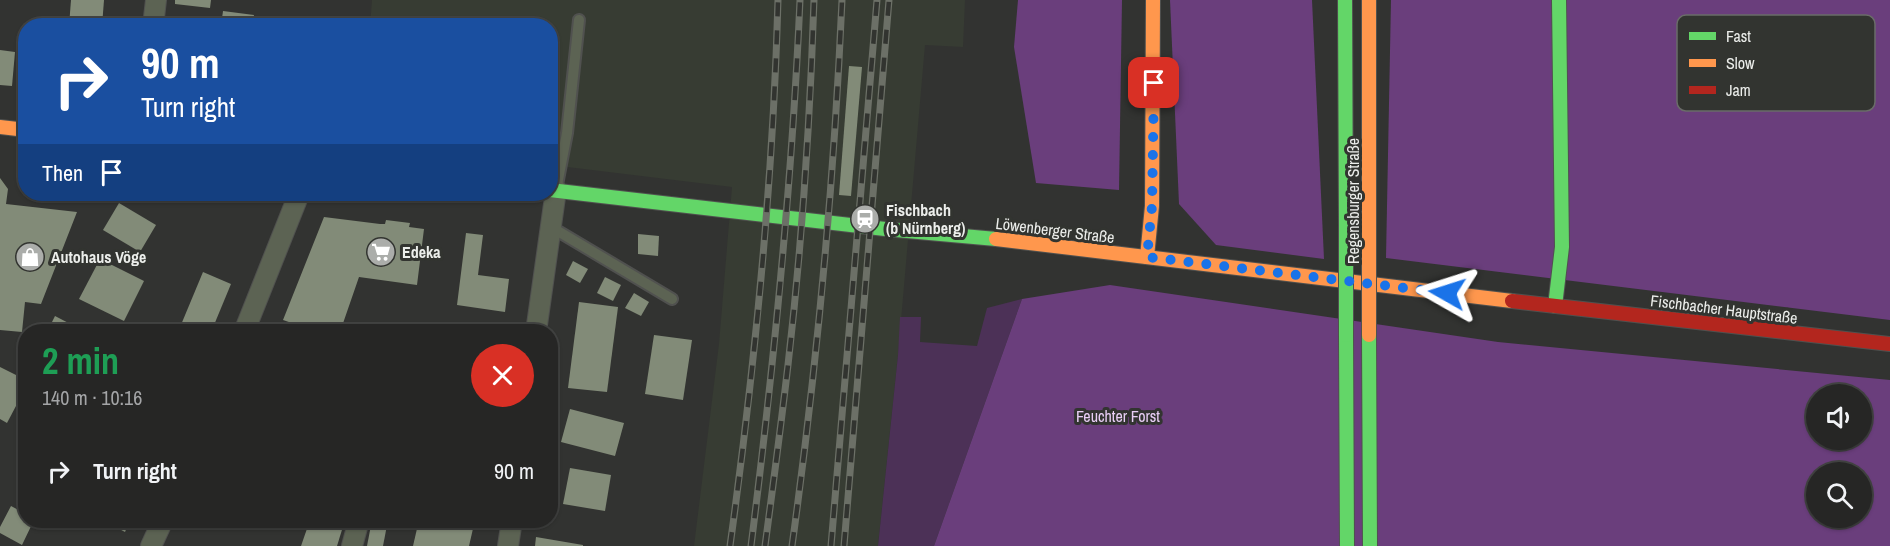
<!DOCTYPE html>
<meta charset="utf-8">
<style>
body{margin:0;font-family:"Archivo Narrow",sans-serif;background:#323232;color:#f1f3f6;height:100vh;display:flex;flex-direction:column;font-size:22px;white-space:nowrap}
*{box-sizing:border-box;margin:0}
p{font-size:20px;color:#a4a5a7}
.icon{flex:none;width:33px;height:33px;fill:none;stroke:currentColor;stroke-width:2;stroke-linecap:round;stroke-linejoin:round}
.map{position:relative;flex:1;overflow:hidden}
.sheet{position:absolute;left:18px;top:324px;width:540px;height:204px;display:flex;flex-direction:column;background:#262625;border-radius:24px;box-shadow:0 2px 4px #0004,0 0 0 2px #424342}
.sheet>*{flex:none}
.guide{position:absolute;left:18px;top:18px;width:540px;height:183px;border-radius:24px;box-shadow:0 2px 4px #0004,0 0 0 2px #424342;background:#1a4fa0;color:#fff;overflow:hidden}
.buttons{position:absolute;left:1806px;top:384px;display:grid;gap:12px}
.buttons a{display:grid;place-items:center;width:66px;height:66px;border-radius:50%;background:#262625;box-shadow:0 2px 4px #0004,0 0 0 2px #424342;font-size:30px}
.pin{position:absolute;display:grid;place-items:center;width:51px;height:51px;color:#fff;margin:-26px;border-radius:12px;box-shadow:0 3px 9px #0006}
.me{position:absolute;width:66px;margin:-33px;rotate:276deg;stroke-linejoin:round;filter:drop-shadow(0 0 4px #0008)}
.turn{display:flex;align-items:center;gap:21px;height:126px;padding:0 24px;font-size:27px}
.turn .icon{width:78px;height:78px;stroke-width:2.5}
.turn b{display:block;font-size:42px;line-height:51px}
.then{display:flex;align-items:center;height:57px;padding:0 24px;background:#0003;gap:12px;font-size:22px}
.round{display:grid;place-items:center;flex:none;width:63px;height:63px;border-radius:32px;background:#323232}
.headline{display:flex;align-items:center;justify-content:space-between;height:102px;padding:0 24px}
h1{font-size:36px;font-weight:700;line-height:45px;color:#1e9e55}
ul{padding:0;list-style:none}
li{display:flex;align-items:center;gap:18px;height:90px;padding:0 24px}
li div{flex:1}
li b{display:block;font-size:22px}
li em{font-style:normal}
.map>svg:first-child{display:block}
.built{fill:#373c33}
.green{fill:#4c3157}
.forest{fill:#6a3e7c;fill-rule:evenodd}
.building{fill:#828b78}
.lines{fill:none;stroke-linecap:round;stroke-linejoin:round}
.lane-casing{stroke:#50514f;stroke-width:14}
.street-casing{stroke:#50514f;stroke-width:22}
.fast-casing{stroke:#50514f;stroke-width:16}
.slow-casing{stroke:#50514f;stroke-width:16}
.jam-casing{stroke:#50514f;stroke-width:16}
.lane{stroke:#5c6353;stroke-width:10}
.street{stroke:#5c6353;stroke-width:20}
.fast{stroke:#63d668;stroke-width:14}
.slow{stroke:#ff974d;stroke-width:14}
.jam{stroke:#b3261e;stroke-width:14}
.rail-casing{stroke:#6c7067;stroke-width:7}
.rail{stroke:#323430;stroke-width:4.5;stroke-dasharray:14;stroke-linecap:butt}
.fast-bridge-casing{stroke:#50514f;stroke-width:16;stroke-linecap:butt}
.slow-bridge-casing{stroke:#50514f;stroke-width:16;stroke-linecap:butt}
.fast-bridge{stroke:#63d668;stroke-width:14}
.slow-bridge{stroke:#ff974d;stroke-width:14}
.route{stroke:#1a73e8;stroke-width:10;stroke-dasharray:0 18}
.labels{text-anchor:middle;stroke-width:6;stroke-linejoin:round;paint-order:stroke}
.street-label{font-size:16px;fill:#eceeeb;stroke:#323430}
.poi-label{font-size:16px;font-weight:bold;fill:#eceeeb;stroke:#323430;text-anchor:start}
.park-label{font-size:16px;fill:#e9cef6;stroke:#323430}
.key{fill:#323430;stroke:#6a6c68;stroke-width:1.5}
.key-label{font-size:16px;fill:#eceeeb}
</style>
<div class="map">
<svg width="1890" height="546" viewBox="0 0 1890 546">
<rect width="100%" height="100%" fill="#323331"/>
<path class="built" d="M 372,0 L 965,0 L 963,47 L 925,45 L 898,355 L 878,546 L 694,546 L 719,344 L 732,187 L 551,165 L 550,26 L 370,26 Z"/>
<path class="green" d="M 1022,299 L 934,546 L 878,546 L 898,355 L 900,317 L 921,317 L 920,342 L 977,346 L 987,308 Z"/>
<g class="forest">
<path d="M 1018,0 L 1122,0 L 1119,190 L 1036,183 L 1014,47 Z"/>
<path d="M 1170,0 L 1312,0 L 1324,259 L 1216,245 L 1179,204 Z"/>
<path d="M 1391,0 L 1890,0 L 1890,320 L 1386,258 Z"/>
<path d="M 1110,285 L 1498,342 L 1890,380 L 1890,546 L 934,546 L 1022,299 ZM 1816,394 L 1862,394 L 1862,440 L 1816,440 ZM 1816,472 L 1862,472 L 1862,518 L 1816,518 Z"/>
</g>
<g class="building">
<path d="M 71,0 L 104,0 L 102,26 L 69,26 Z"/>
<path d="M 175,0 L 211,0 L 210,8 L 175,4 Z"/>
<path d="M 223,11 L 254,15 L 252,26 L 221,26 Z"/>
<path d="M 0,50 L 15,52 L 12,86 L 0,85 Z"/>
<path d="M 849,66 L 862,67 L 851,196 L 839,195 Z"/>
<path d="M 0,178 L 8,189 L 6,204 L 77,212 L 41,304 L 25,302 L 22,332 L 0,330 Z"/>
<path d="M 119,203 L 156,225 L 140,252 L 103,230 Z"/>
<path d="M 324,217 L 380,224 L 385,224 L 386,220 L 410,223 L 409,227 L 424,229 L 417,285 L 359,277 L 340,332 L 318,332 L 283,320 Z"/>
<path d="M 466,233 L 483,235 L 478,275 L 509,279 L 505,312 L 457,305 Z"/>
<path d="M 638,234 L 659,236 L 658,256 L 638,254 Z"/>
<path d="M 100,259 L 144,281 L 124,321 L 79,299 Z"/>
<path d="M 573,261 L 588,269 L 580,283 L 566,275 Z"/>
<path d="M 203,272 L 231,284 L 214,325 L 211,332 L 178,332 Z"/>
<path d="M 605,277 L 621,285 L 613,301 L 597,293 Z"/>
<path d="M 634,293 L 649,302 L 641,316 L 625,308 Z"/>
<path d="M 579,302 L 618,307 L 607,392 L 568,388 Z"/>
<path d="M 55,316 L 82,330 L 81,332 L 47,332 Z"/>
<path d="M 654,335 L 692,340 L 683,400 L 645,394 Z"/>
<path d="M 0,367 L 26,380 L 26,387 L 7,423 L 0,419 Z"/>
<path d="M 570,409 L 624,423 L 615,456 L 561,442 Z"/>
<path d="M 570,468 L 611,475 L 605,511 L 563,504 Z"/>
<path d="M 11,506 L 26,514 L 26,520 L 34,520 L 22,545 L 0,533 L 0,527 Z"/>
<path d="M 102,520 L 130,520 L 125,532 Z"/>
<path d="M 219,520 L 242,520 L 237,530 Z"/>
<path d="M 310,520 L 345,520 L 337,546 L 301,546 Z"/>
<path d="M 372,520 L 388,520 L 383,546 L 367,546 Z"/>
<path d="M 419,520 L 475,520 L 469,546 L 413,546 Z"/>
<path d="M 536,537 L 583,545 L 583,546 L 535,546 Z"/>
</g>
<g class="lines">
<g class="lane-casing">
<g id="lane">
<path d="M 556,190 L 567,133 L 579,20"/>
<path d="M 551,227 L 672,299"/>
</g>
</g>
<g class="street-casing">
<g id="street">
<path d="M 153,26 L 156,0"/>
<path d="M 244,332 L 299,194"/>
<path d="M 536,332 L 556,190"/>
<path d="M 151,546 L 163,520"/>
<path d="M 352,546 L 359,520"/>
<path d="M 508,546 L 512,520"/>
</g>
</g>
<g class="fast-casing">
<g id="fast">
<path d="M 1345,0 L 1346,226"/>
<path d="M 550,190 L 885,229 L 996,239"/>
<path d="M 1555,306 L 1562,247 L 1559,0"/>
<path d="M 1346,335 L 1347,546"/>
<path d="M 1369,335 L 1370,546"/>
</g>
</g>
<g class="slow-casing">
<g id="slow">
<path d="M 1369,0 L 1369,227"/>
<path d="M 0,127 L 26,130"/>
<path d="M 996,239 L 1512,301"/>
<path d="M 1147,257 L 1152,206 L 1153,0"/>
</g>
</g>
<g class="jam-casing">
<path id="jam" d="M 1512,301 L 1890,344"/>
</g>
<use href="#lane" class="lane"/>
<use href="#street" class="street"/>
<use href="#fast" class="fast"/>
<use href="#slow" class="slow"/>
<use href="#jam" class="jam"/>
<g class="rail-casing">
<g id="rail">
<path d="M 730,546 C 755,365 773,183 778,0"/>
<path d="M 751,546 C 774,364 792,183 800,0"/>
<path d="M 765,546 C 773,486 781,425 788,365 C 802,244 810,122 814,0"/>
<path d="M 792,546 C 817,365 834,183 842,0"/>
<path d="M 831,546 L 877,0"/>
<path d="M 844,546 L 889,0"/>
</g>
</g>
<use href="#rail" class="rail"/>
<g class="fast-bridge-casing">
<path id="fast-bridge" d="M 1346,226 L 1346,335"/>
</g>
<g class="slow-bridge-casing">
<path id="slow-bridge" d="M 1369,227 L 1369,335"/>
</g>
<use href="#fast-bridge" class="fast-bridge"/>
<use href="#slow-bridge" class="slow-bridge"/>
</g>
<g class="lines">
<path class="route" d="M 1154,83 L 1152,206 L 1147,257 L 1447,293"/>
</g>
<defs>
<g id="station-disc" transform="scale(1.5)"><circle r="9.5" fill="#abadaa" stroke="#323430"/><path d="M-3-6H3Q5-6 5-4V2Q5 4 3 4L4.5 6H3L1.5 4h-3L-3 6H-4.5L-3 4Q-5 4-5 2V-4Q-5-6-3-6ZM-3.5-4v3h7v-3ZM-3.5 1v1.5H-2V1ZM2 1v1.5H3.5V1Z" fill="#fff"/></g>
<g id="supermarket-disc" transform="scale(1.5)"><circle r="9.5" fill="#abadaa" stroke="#323430"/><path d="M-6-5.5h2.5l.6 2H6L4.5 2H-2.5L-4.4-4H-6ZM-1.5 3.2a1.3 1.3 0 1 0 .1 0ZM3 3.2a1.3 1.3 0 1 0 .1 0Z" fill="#fff"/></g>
<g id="shop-disc" transform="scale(1.5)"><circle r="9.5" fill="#abadaa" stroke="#323430"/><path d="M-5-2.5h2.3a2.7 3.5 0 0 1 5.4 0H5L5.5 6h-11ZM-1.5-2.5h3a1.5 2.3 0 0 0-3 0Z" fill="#fff"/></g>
</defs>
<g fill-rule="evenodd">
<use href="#station-disc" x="865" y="219"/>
<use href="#supermarket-disc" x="381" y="252"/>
<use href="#shop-disc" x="30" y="257"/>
</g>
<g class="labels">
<g class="street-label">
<text transform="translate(1353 201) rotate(-90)" y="6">Regensburger Straße</text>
<text transform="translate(1055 230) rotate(7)" y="6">Löwenberger Straße</text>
<text transform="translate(1724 309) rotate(7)" y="6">Fischbacher Hauptstraße</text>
</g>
<g class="poi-label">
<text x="886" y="216">Fischbach<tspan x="886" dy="18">(b Nürnberg)</tspan></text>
<text x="402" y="258">Edeka</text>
<text x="51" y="263">Autohaus Vöge</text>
</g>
<g class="park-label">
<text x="1118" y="422">Feuchter Forst</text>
</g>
</g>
<rect x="1677" y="15" width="198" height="96" rx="9" class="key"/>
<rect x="1689" y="32" width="27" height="8" fill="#63d668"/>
<rect x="1689" y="59" width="27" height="8" fill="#ff974d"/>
<rect x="1689" y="86" width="27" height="8" fill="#b3261e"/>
<g class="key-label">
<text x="1726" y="42">Fast</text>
<text x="1726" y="69">Slow</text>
<text x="1726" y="96">Jam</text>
</g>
</svg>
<div class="buttons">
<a><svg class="icon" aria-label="sound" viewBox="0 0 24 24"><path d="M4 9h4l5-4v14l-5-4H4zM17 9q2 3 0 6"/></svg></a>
<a><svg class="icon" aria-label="search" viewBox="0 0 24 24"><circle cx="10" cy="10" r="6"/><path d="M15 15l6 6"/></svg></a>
</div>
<div class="pin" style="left:1154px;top:83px;background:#d93025"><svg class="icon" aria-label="arrive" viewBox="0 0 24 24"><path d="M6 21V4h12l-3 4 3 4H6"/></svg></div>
<svg class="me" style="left:1447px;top:293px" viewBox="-20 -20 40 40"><path d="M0-17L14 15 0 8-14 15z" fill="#1a73e8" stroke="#fff" stroke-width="4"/></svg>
<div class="guide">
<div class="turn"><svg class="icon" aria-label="right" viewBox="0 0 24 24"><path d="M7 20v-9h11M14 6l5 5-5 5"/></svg><div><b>90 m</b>Turn right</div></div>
<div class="then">Then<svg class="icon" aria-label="arrive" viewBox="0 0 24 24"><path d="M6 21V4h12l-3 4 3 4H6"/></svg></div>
</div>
<section class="sheet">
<div class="headline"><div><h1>2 min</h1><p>140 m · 10:16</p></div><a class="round" style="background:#d93025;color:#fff"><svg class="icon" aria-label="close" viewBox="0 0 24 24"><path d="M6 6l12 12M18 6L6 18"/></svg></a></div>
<ul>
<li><svg class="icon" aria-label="right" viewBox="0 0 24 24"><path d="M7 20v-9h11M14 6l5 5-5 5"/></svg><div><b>Turn right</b></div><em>90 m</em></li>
</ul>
</section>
</div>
